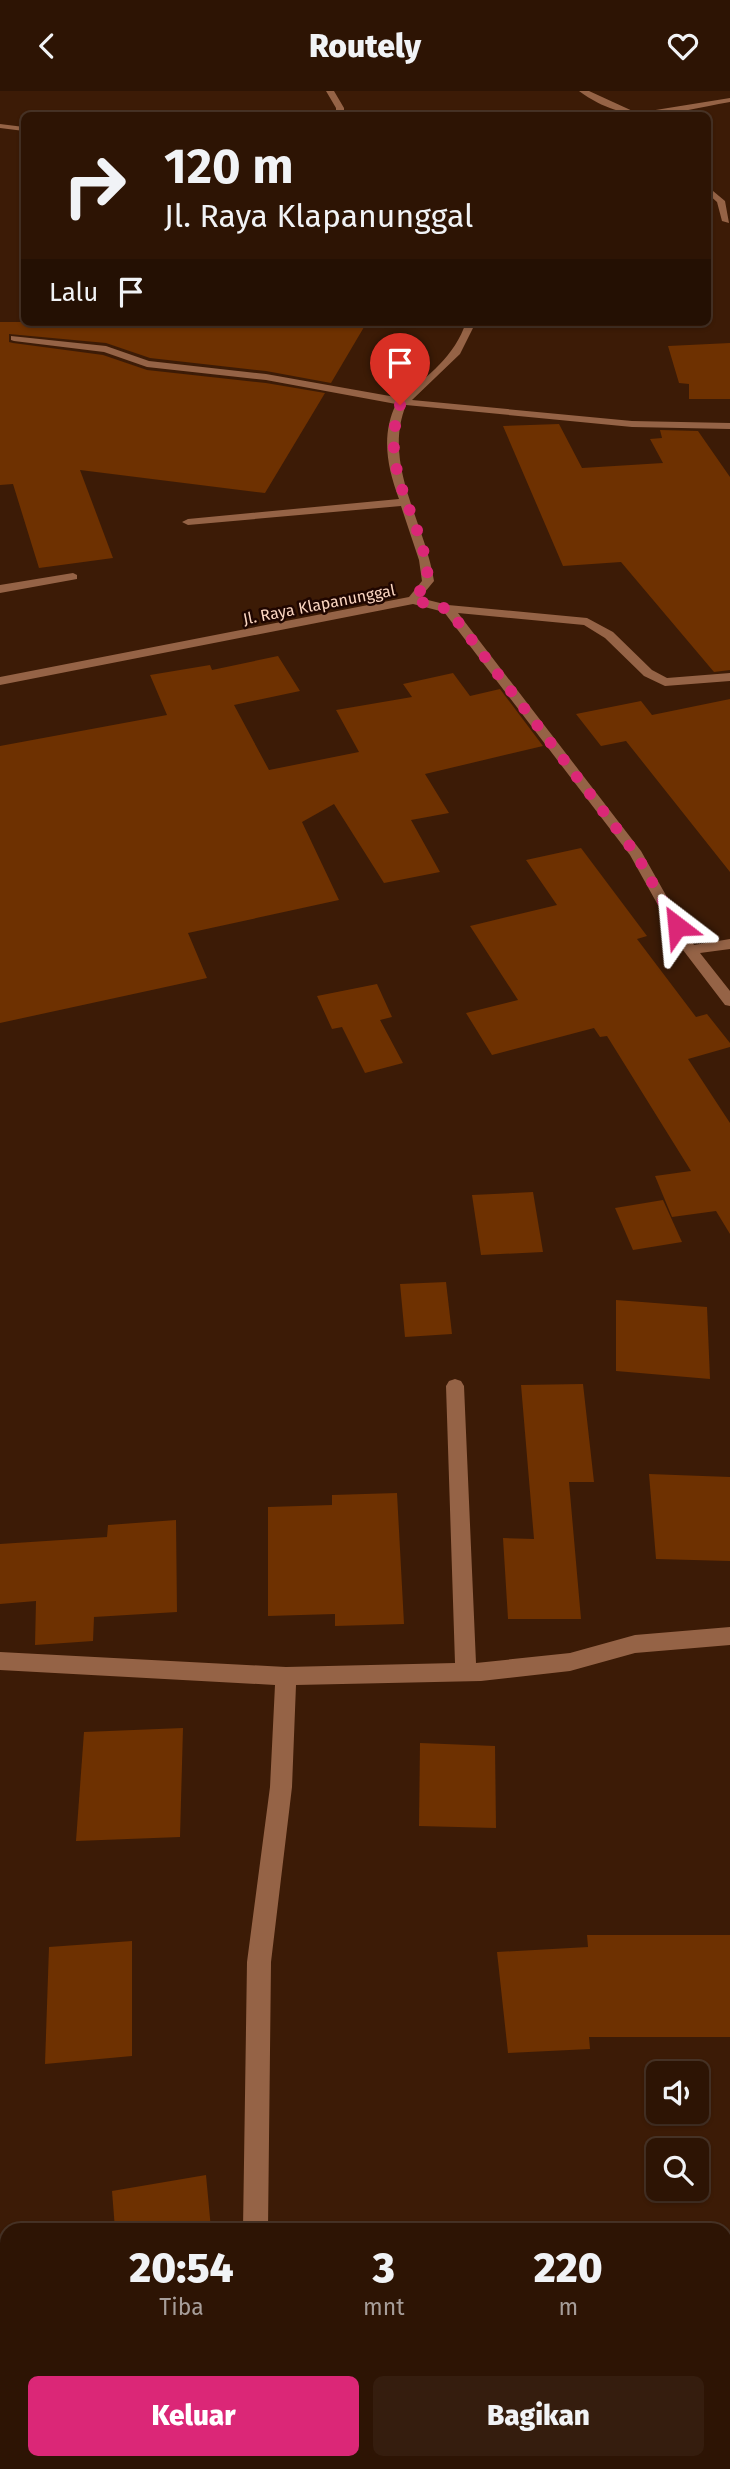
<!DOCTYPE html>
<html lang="id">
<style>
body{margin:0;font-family:"Fira Sans",sans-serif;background:#351d0e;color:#f1f3f6;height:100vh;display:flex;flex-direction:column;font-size:26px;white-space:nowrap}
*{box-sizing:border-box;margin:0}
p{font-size:23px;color:#a79e9a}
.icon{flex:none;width:38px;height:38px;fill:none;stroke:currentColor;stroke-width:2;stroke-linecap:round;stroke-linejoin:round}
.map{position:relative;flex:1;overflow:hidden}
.side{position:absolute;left:0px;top:2132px;width:732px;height:247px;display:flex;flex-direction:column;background:#2d1404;border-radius:21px 21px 0 0;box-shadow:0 2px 5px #0004,0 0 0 2px #483326}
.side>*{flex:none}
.guide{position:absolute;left:21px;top:21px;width:690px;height:214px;border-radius:10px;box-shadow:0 2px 5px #0004,0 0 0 2px #483326;background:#2d1404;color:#f1f3f6;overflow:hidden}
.fabs{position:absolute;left:646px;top:1970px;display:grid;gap:14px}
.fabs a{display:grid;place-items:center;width:63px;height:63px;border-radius:10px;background:#2d1404;box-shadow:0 2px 5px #0004,0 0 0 2px #483326;font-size:35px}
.pin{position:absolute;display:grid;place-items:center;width:60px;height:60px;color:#fff;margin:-72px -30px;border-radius:50% 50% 50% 0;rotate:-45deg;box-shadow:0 0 7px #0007}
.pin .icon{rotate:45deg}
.me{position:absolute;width:77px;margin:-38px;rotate:331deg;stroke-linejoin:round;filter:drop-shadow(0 0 5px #0008)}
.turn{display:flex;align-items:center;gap:24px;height:147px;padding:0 28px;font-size:32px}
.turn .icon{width:91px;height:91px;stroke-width:2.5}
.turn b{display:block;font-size:49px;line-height:60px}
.then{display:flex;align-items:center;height:66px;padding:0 28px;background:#0003;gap:14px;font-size:26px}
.eta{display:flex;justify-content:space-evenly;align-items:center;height:119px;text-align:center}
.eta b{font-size:42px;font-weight:800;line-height:49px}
.action{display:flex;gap:14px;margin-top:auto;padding:14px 28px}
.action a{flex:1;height:80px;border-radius:10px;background:#db2777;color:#fff;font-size:28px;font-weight:800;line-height:80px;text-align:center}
.action a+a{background:#351d0e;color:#f1f3f6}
header{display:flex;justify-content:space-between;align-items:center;height:91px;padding:0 28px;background:#2d1404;font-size:32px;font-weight:800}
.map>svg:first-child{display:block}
.building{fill:#6e3101}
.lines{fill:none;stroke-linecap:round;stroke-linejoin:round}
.minor{fill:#956346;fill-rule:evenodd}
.route{stroke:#db2777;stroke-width:12;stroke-dasharray:0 21.6}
.labels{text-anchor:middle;stroke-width:5;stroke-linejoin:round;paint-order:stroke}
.far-street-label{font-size:16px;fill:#fbd6c1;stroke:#1f0600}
</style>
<header><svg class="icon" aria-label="back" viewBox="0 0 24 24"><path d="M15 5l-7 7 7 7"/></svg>Routely<svg class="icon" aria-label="heart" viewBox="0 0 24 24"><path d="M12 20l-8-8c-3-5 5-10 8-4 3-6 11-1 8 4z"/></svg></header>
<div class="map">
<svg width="730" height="2378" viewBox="0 0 730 2378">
<rect width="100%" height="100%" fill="#3c1b06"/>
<g class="building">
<path d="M 0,231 L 367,231 L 331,292 L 266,280 L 150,267 L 106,252 L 9,243 L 9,251 L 13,252 L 103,264 L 147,279 L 266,292 L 325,302 L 265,402 L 80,379 L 113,467 L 39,477 L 13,393 L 0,394 Z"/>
<path d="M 730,252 L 730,308 L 689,308 L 689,293 L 679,292 L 668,255 Z"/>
<path d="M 559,333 L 582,377 L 663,372 L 650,348 L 662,347 L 660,339 L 698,340 L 730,386 L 730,579 L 714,581 L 621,471 L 563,475 L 503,335 Z"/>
<path d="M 278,565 L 300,600 L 234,614 L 269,679 L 359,661 L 336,619 L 412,606 L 403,593 L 453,582 L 470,605 L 500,598 L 543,655 L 425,683 L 449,722 L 411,729 L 440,781 L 384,792 L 334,713 L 302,731 L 339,809 L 188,842 L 207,887 L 0,932 L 0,655 L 167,624 L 150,584 L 210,574 L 212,579 Z"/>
<path d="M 730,608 L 730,781 L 626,650 L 601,655 L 576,623 L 641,610 L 652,624 Z"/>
<path d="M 581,757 L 647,845 L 637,848 L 696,926 L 707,923 L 730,952 L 730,956 L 688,968 L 730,1032 L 730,1143 L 716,1120 L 672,1126 L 655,1085 L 691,1080 L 607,945 L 600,946 L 594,937 L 492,964 L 466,922 L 518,909 L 470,835 L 557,814 L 526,769 Z"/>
<path d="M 377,893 L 392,926 L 380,929 L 403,972 L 365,982 L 342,936 L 332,938 L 317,905 Z"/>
<path d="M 533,1101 L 543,1161 L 481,1164 L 472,1104 Z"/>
<path d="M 663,1109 L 682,1151 L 633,1159 L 615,1117 Z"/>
<path d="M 446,1191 L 452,1243 L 405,1246 L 400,1193 Z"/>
<path d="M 616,1209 L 707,1216 L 710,1288 L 616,1280 Z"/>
<path d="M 583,1293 L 594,1391 L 569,1391 L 581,1528 L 508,1528 L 503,1447 L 534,1448 L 521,1294 Z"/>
<path d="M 649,1383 L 730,1386 L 730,1470 L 656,1468 Z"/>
<path d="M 397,1402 L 404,1533 L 335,1535 L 335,1523 L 268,1525 L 268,1416 L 332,1414 L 332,1404 Z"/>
<path d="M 176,1429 L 177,1521 L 94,1526 L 93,1550 L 35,1554 L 36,1510 L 0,1513 L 0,1453 L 107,1446 L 108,1434 Z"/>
<path d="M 183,1637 L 180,1746 L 76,1750 L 84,1641 Z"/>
<path d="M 420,1652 L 495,1655 L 496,1737 L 419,1735 Z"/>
<path d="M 587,1844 L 730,1844 L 730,1946 L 589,1946 L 590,1958 L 508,1962 L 497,1861 L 588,1856 Z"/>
<path d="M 132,1850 L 132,1965 L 45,1973 L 49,1856 Z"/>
<path d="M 206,2084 L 211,2138 L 115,2138 L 112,2100 Z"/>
</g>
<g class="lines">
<g class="minor">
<path d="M 326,0 L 334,0 L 344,17 L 344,24 L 336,24 L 336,17 Z"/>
<path d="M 579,0 L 589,0 L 637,22 L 730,7 L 730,11 C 672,21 631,38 579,0 Z"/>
<path d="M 0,33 L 24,36 L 24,40 L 0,37 Z"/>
<path d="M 707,95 L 725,110 L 729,132 L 722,130 L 717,111 L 707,102 Z"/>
<path d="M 466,231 L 476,231 L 460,263 L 412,309 L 632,330 L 730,332 L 730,338 L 632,336 L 406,314 C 382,374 425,431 434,490 L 420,507 L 448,514 L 587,527 L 613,541 L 652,579 L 667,587 L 730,582 L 730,590 L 665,595 L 644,585 L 605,547 L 584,534 L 458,522 L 641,760 L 694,854 L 730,848 L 730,858 L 700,862 L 730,900 L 730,915 L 725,914 L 683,859 L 630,764 L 444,521 L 413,513 L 0,594 L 0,586 L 409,506 L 422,490 L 419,469 L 401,415 L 188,434 L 182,431 L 188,428 L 399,408 C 387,376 381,344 396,313 L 266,289 L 147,276 L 104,261 L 14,250 L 11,249 L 11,245 L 106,255 L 149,270 L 266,283 L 401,307 C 428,285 455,265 466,231 Z"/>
<path d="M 73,482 L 77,484 L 77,488 L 0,502 L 0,494 Z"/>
<path d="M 455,1288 L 461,1290 L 464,1295 L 476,1572 L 570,1562 L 635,1544 L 730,1536 L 730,1554 L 635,1562 L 570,1580 L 481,1590 L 296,1594 L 292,1696 L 271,1871 L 268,2138 L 243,2138 L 247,1871 L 270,1696 L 275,1594 L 0,1579 L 0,1561 L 286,1576 L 455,1572 L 446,1295 L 449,1290 Z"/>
<path d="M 277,2371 L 309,2371 L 312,2378 L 280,2378 Z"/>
</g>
</g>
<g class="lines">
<path class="route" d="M 400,314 C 377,385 425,426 428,490 L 413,509 L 448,518 L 636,763 L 677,835"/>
</g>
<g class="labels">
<g class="far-street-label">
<text transform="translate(319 513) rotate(-11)" y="6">Jl. Raya Klapanunggal</text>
</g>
</g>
</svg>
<div class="fabs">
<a><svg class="icon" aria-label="sound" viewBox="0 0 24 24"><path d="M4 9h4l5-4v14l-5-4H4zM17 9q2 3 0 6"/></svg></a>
<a><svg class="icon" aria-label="search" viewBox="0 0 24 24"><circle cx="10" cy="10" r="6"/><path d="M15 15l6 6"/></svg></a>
</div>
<div class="pin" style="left:400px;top:314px;background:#d93025"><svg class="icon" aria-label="arrive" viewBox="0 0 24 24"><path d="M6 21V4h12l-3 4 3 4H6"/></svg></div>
<svg class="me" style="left:677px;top:835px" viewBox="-20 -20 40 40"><path d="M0-17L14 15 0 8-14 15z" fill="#db2777" stroke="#fff" stroke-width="4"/></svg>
<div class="guide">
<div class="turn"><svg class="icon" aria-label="right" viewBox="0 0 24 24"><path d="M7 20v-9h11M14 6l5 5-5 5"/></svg><div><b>120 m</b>Jl. Raya Klapanunggal</div></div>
<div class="then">Lalu<svg class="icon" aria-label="arrive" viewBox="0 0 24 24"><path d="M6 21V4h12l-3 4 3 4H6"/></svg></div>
</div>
<section class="side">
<div class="eta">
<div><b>20:54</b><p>Tiba</p></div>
<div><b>3</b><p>mnt</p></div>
<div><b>220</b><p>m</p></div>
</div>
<div class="action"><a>Keluar</a><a>Bagikan</a></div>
</section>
</div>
